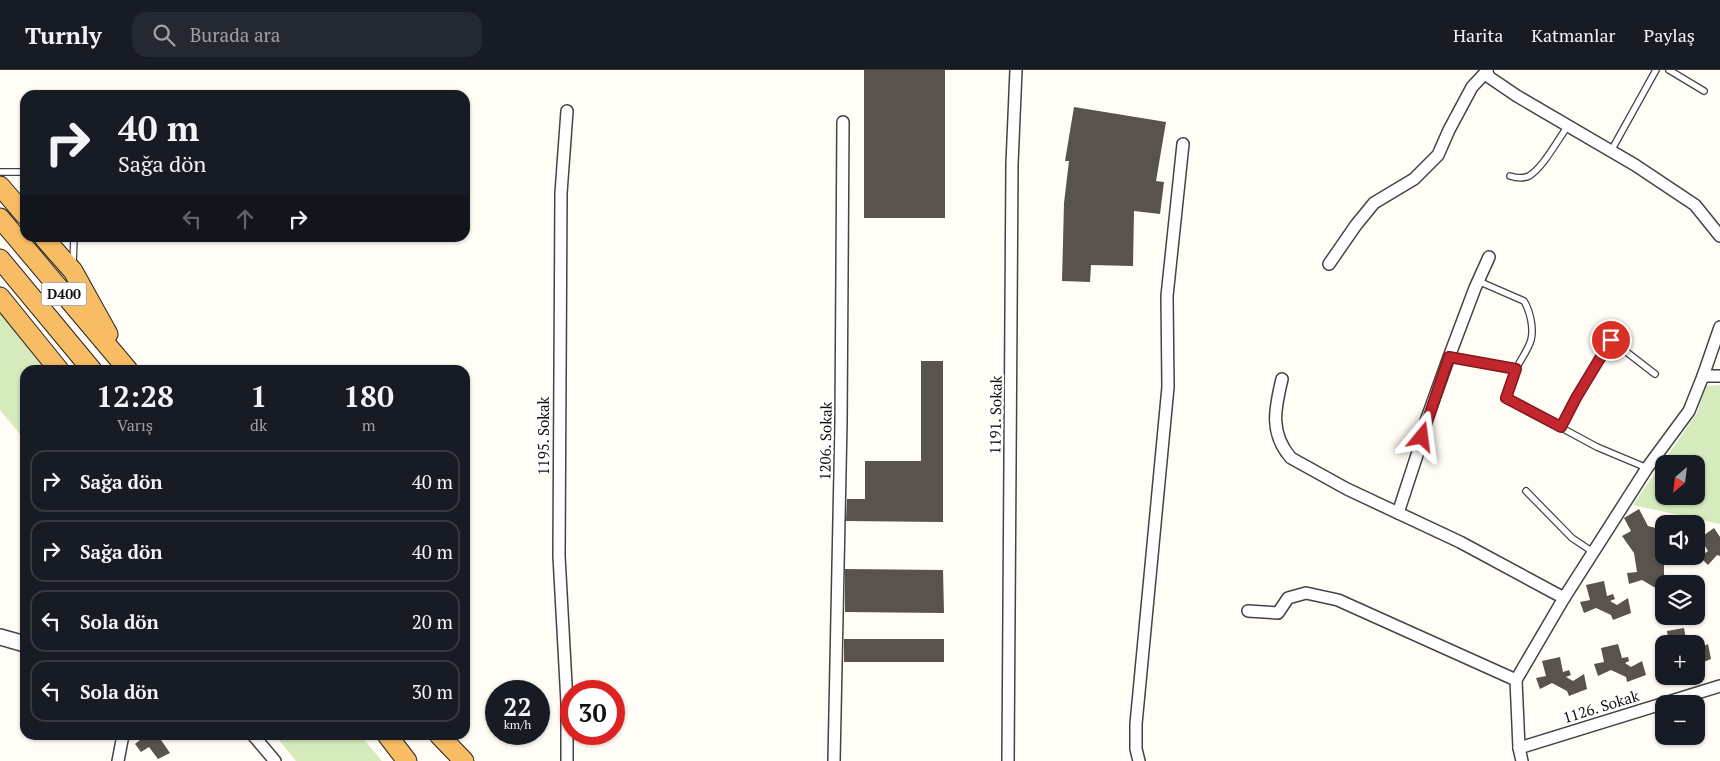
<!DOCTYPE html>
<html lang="tr">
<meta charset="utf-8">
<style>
body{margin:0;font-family:"PT Serif",serif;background:#242831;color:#f1f3f6;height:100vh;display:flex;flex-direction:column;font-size:19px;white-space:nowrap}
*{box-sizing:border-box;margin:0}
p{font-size:16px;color:#9ea1a6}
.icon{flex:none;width:28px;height:28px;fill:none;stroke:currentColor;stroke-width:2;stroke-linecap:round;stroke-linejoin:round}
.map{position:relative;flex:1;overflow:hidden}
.side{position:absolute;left:20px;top:295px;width:450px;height:375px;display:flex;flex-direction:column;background:#171b24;border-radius:15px;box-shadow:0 1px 4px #0004}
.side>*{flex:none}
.top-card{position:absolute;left:20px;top:20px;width:450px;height:152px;border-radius:15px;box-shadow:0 1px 4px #0004;background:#171b24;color:#f1f3f6;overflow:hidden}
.needle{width:32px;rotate:208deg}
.controls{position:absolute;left:1655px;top:385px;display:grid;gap:10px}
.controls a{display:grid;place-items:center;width:50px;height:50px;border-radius:10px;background:#171b24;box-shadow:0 1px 4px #0004;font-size:25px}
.speed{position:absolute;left:485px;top:610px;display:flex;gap:10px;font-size:25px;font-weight:700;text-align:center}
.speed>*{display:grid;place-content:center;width:65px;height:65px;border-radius:50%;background:#171b24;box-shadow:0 1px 4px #0004;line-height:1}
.speed small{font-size:12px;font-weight:400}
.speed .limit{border:8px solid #d22;background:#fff;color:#111}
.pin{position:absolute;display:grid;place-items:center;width:42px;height:42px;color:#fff;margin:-21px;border:2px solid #fff;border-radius:50%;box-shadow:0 1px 5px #0007}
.me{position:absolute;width:55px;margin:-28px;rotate:16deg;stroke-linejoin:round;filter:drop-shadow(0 0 4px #0008)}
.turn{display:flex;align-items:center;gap:18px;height:105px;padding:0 15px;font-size:22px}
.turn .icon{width:65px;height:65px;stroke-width:2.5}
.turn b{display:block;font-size:35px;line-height:42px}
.lanes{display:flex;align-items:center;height:48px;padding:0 15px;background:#0003;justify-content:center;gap:25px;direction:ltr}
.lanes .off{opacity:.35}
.eta{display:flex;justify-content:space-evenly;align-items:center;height:85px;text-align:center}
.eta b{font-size:30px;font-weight:700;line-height:35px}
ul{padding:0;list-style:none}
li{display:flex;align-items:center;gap:15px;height:62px;margin:0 10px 8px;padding:0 5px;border:2px solid #363941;border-radius:15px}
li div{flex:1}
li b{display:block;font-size:19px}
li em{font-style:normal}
header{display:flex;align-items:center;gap:30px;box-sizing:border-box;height:70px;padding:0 25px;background:#171b24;border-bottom:1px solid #363941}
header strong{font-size:24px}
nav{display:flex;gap:28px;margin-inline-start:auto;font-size:18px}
.search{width:350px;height:45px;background:#242831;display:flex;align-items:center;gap:12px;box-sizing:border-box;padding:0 18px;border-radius:15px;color:#9ea1a6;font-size:19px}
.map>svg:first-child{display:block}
.green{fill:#d5ebbd;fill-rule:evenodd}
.building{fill:#5a524d}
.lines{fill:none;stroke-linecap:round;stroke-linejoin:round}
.service-casing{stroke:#444;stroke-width:8}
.minor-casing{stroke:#444;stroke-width:14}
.tertiary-casing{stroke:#444;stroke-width:18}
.trunk-casing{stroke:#222;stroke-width:21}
.service{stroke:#fff;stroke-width:5.5}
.minor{stroke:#fff;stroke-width:11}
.tertiary{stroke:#fff;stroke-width:15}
.trunk{stroke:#f7bc64;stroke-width:19}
.route-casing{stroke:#7f191e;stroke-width:12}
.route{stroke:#c4262e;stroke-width:9}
.labels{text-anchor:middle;stroke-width:5;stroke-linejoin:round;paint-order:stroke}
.shield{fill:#fff;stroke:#585858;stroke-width:1}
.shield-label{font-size:14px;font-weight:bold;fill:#111}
.street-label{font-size:15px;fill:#111;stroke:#fff}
</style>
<header>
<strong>Turnly</strong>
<div class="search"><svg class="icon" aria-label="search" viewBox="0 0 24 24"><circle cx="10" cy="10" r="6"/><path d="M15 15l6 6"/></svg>Burada ara</div>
<nav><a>Harita</a><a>Katmanlar</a><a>Paylaş</a></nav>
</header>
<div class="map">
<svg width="1720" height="691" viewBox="0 0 1720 691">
<rect width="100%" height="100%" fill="#fffdf5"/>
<g class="green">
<path d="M 0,231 L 56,300 L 25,300 L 25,370 L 0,340 Z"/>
<path d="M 1720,315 L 1720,454 L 1633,435 L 1697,343 L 1706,316 ZM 1664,394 L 1696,394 L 1696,426 L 1664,426 Z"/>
<path d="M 275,665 L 360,665 L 382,691 L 296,691 Z"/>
</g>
<g class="building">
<rect x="864" y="0" width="81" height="148"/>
<path d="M 1074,37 L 1166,52 L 1156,111 L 1164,112 L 1160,144 L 1134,141 L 1133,196 L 1091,195 L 1090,212 L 1062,211 L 1064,133 L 1069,91 L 1065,91 Z"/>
<path d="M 921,291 L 943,291 L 943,452 L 846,451 L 847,429 L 865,429 L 865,391 L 921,391 Z"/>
<path d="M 1639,439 L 1648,456 L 1664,460 L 1664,523 L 1642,510 L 1629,514 L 1627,503 L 1637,502 L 1634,483 L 1622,466 L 1631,461 L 1624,448 Z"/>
<path d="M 1714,458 L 1720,467 L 1720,486 L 1717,485 L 1708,495 L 1700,487 L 1708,481 L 1700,468 Z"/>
<path d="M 845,499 L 943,500 L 944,543 L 845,542 Z"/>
<path d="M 1604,511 L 1607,526 L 1613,524 L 1615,529 L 1610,531 L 1617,535 L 1628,528 L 1631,543 L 1613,550 L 1611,545 L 1596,538 L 1584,543 L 1580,532 L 1590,530 L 1586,515 Z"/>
<path d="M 1684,558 L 1687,574 L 1669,574 L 1667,561 Z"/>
<rect x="844" y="569" width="100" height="23"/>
<path d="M 1618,574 L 1622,588 L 1628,587 L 1629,591 L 1625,593 L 1631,597 L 1642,591 L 1646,605 L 1627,612 L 1626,607 L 1611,600 L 1598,606 L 1594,594 L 1604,592 L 1601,578 Z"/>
<path d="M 1708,574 L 1711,589 L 1696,595 L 1696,581 Z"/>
<path d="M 1560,587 L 1563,602 L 1569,600 L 1571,605 L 1566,607 L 1573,611 L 1584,604 L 1587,619 L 1569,626 L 1567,621 L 1552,613 L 1540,619 L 1536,608 L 1546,606 L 1542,591 Z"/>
<path d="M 146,665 L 162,665 L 161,670 L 170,683 L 158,689 L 149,677 L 141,682 L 135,674 Z"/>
</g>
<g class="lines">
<g class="service-casing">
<g id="service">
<path d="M 1669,0 L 1704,21"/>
<path d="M 1611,81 L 1656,0"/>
<path d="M 0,102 L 25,102"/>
<path d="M 1510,106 C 1516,108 1522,109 1529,106 C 1543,98 1558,69 1568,56"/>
<path d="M 73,194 L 74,168"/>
<path d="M 1478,211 L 1524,231 C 1530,241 1534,258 1531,270 C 1528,280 1521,289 1516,299"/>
<path d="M 1449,287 L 1516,299 L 1506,328 L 1597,377 L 1647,398"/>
<path d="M 1561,357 L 1576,328 L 1611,270 L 1655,304"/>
<path d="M 1526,421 L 1572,468 L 1593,482"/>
</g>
</g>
<g class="minor-casing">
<g id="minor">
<path d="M 1486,0 L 1489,7 L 1517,26 L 1635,95 L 1695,135 L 1720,166"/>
<path d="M 567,41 L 561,123 L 559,486 L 567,633 L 567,691"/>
<path d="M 1329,194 L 1356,155 L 1374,133 L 1414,109 L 1438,85 L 1449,60 L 1472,17 L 1487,1"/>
<path d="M 1703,306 L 1720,306"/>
<path d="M 1282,309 C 1275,338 1269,363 1291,388 L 1347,419 L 1460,472 L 1564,528"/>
<path d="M 1398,443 L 1418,382 L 1426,351 L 1449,287 L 1475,218 L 1489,187"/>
<path d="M 1248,541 L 1278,543 L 1288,528 L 1306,523 L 1338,530 L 1516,610"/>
<path d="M 253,665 L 275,691"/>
<path d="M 1519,678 L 1720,616"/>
<path d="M 118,691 L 123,665"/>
<path d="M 834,691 L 841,352 L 843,52"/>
<path d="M 1008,691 L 1012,94 L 1016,0"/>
<path d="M 1139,691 L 1136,679 L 1136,654 L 1168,317 L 1167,226 L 1183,74"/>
<path d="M 1522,691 L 1519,678 L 1516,610 L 1564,528 L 1647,398 L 1689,341 L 1703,306 L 1720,257"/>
</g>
</g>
<g class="tertiary-casing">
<path id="tertiary" d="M 0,567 L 25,574"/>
</g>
<g class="trunk-casing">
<g id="trunk">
<path d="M 0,116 L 25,145"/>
<path d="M 0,148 L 128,300"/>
<path d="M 44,168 L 73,201 L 108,264"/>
<path d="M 0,189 L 92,300"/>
<path d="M 0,227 L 59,300"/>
<path d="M 387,665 L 407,691"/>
<path d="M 439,665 L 464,691"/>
</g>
</g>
<use href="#service" class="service"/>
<use href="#minor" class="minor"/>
<use href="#tertiary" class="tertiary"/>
<use href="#trunk" class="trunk"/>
</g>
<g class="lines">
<g class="route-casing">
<path id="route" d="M 1422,367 L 1449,287 L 1516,299 L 1506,328 L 1561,357 L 1576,328 L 1611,270"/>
</g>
<use href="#route" class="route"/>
</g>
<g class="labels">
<rect class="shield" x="41.5" y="212.5" width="45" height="23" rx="4"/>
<g class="shield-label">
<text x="64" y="229">D400</text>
</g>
<g class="street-label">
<text transform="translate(996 345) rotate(-89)" y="5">1191. Sokak</text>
<text transform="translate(544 366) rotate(-90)" y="5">1195. Sokak</text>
<text transform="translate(826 371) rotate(-89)" y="5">1206. Sokak</text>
<text transform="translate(1601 637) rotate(-17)" y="5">1126. Sokak</text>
</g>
</g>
</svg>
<div class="controls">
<a><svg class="needle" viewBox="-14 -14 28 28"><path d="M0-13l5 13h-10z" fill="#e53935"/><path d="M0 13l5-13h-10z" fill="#9ea1a6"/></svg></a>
<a><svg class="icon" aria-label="sound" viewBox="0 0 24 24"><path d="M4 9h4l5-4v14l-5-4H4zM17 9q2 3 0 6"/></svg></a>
<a><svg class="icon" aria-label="layers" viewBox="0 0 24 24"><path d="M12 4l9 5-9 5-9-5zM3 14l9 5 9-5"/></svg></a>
<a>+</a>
<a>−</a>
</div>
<div class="speed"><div>22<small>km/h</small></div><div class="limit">30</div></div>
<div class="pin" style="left:1611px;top:270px;background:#d93025"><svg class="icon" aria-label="arrive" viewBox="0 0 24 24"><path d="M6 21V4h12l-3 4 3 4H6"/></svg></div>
<svg class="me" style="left:1422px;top:367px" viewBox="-20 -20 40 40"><path d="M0-17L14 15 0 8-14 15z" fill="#c4262e" stroke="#fff" stroke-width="4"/></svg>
<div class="top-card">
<div class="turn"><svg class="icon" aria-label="right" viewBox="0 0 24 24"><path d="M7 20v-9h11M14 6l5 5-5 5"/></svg><div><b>40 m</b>Sağa dön</div></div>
<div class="lanes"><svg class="icon off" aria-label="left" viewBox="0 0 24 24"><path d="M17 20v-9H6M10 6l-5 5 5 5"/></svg><svg class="icon off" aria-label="ahead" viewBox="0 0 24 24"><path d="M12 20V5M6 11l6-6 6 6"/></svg><svg class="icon" aria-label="right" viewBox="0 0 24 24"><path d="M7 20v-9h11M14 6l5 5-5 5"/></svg></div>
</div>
<section class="side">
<div class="eta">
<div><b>12:28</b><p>Varış</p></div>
<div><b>1</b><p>dk</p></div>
<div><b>180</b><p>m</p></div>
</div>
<ul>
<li><svg class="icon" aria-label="right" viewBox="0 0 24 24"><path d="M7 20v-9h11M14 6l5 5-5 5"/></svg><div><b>Sağa dön</b></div><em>40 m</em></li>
<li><svg class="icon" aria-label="right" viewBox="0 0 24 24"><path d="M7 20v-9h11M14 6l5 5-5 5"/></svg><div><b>Sağa dön</b></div><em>40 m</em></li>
<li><svg class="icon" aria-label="left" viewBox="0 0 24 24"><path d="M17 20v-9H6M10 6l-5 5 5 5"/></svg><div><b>Sola dön</b></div><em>20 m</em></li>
<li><svg class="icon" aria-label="left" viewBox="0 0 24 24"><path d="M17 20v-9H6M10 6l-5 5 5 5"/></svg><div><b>Sola dön</b></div><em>30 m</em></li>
</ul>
</section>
</div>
